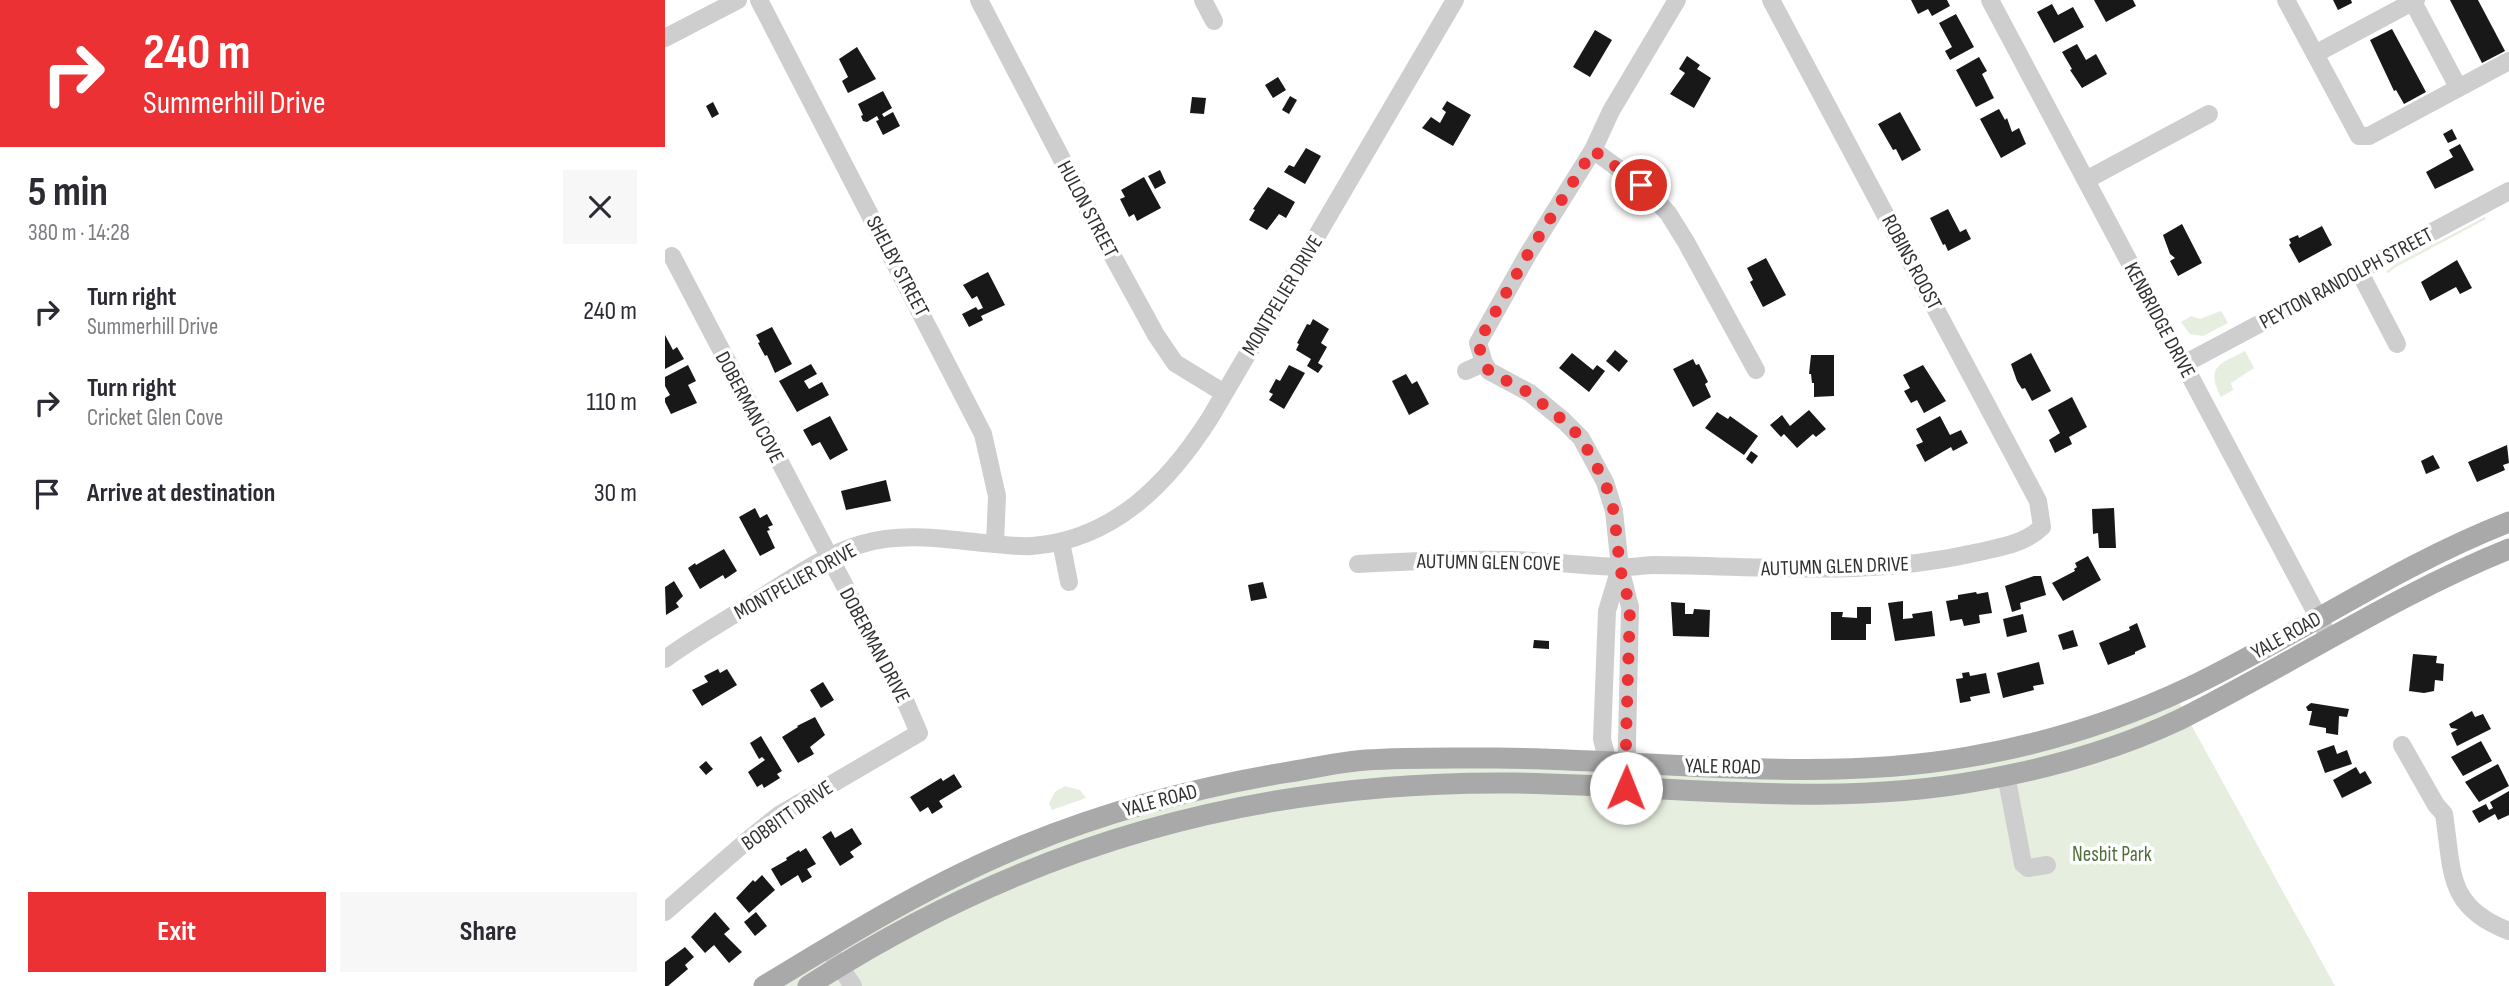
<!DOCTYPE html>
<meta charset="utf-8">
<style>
body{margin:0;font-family:"Sofia Sans Condensed",sans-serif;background:#f7f7f7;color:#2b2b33;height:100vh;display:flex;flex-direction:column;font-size:26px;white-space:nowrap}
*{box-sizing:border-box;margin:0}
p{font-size:23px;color:#7c7c81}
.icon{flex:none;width:38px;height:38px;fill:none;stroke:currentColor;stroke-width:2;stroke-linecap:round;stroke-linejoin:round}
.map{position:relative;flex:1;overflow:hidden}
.sheet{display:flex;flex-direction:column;background:#fff;width:665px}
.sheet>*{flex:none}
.banner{background:#eb3133;color:#fff;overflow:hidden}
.pin{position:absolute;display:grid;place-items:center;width:60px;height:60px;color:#fff;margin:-30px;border:4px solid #fff;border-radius:50%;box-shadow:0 2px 7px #0007}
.me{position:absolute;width:77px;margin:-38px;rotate:1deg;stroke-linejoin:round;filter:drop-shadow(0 0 5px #0008)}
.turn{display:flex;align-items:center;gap:24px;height:147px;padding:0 28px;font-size:32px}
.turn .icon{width:91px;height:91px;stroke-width:2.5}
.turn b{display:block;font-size:49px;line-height:60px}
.round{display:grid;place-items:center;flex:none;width:74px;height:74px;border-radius:0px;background:#f7f7f7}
.overview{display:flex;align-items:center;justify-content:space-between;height:119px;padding:0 28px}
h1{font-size:42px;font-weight:700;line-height:52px}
.action{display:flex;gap:14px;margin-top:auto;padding:14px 28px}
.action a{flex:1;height:80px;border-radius:0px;background:#eb3133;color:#fff;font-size:28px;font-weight:700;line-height:80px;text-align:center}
.action a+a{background:#f7f7f7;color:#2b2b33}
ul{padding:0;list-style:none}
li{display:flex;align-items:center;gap:21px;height:91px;padding:0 28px}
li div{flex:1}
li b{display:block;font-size:26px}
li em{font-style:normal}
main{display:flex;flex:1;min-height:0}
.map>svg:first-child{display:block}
.green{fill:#e6eedf}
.building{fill:#181818}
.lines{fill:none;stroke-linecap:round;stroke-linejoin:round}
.minor{stroke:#cecece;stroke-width:18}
.major{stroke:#a9a9a9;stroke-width:21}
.route{stroke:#eb3133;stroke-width:12;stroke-dasharray:0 21.6}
.labels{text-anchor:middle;stroke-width:7;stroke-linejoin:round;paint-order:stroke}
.street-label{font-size:21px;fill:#313131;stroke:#fff}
.park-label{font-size:21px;fill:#516f3c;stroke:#fff}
</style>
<main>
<section class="sheet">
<div class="banner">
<div class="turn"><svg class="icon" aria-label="right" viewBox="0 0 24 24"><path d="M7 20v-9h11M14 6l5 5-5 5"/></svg><div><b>240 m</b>Summerhill Drive</div></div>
</div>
<div class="overview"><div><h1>5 min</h1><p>380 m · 14:28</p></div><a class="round"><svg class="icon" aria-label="close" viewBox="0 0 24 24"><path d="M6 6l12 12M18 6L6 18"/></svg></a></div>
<ul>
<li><svg class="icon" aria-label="right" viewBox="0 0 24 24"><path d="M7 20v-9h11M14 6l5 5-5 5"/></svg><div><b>Turn right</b><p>Summerhill Drive</p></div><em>240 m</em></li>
<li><svg class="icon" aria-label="right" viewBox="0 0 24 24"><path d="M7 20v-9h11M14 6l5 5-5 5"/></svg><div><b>Turn right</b><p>Cricket Glen Cove</p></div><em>110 m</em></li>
<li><svg class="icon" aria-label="arrive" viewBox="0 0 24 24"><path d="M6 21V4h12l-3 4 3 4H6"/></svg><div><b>Arrive at destination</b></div><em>30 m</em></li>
</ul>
<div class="action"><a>Exit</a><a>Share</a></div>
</section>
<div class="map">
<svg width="1844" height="986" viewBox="0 0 1844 986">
<rect width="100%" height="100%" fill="#fff"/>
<g class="green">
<path d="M 1820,217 L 1821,219 L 1731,267 L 1723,273 L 1721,272 L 1729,265 Z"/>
<path d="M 1556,311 L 1563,323 L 1538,336 L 1525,334 L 1516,322 L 1526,316 L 1535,319 Z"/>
<path d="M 1580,351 L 1589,368 L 1566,383 L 1568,390 L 1556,397 C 1540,366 1555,364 1580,351 Z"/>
<path d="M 1507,690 L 1670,986 L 90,986 L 319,855 L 689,760 L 1203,765 L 1311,752 Z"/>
<path d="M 400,786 L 415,790 L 421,798 L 387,810 L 384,803 L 390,792 Z"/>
</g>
<g class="building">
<path d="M 1246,0 L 1282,0 L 1285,6 L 1267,16 L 1263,9 L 1253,14 Z"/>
<path d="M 1429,0 L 1468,0 L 1471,6 L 1441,22 Z"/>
<path d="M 1668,0 L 1686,0 L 1687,3 L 1673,10 Z"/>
<path d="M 1785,0 L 1813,0 L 1840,51 L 1817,63 Z"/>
<path d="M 1387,4 L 1393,15 L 1408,7 L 1419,27 L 1389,43 L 1372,12 Z"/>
<path d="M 1291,14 L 1309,47 L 1285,60 L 1280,51 L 1287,47 L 1274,23 Z"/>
<path d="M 1727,29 L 1761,92 L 1739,104 L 1731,90 L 1729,91 L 1705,40 Z"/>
<path d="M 930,30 L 947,40 L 925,77 L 908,67 Z"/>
<path d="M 1412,44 L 1421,60 L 1431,54 L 1442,74 L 1417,88 L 1405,70 L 1407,69 L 1397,52 Z"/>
<path d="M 192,47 L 211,79 L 183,93 L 177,81 L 183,77 L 174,59 Z"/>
<path d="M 1022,56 L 1035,65 L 1032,69 L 1046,78 L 1029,108 L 1005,94 L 1020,73 L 1014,69 Z"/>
<path d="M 1314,57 L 1322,71 L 1317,74 L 1329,98 L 1311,107 L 1291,70 Z"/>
<path d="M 613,77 L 621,90 L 608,98 L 600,85 Z"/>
<path d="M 218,91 L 227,108 L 217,114 L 219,117 L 228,112 L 235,126 L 218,135 L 211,121 L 214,120 L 212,116 L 202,122 L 198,121 L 196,116 L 198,115 L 193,104 Z"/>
<path d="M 625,96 L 632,100 L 624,114 L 617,110 Z"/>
<path d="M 527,97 L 541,98 L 539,114 L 525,113 Z"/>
<path d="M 782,101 L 806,115 L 788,146 L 757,128 L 766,117 L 775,123 L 781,112 L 777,109 Z"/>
<path d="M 48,102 L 54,114 L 47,118 L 41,106 Z"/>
<path d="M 1334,109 L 1340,120 L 1342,118 L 1347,132 L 1354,128 L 1361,144 L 1336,158 L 1315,119 Z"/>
<path d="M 1235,112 L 1256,150 L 1237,161 L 1231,149 L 1228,150 L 1213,124 Z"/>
<path d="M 1787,129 L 1792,139 L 1783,143 L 1778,134 Z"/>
<path d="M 1795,144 L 1809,170 L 1770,189 L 1761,172 L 1788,157 L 1784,150 Z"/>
<path d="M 641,148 L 656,156 L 640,184 L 619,172 L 624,165 L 629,167 Z"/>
<path d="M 495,170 L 501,183 L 490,189 L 483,176 Z"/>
<path d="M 479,177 L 496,208 L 472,221 L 469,214 L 464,217 L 455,199 L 460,197 L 456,190 Z"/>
<path d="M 603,187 L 630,202 L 621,218 L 614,214 L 602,230 L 584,220 L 590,210 L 588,209 Z"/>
<path d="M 1283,209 L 1295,232 L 1301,229 L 1306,239 L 1283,251 L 1280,244 L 1278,245 L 1265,218 Z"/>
<path d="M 1517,224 L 1537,263 L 1513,276 L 1505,261 L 1510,258 L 1505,254 L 1498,235 Z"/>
<path d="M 1657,226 L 1667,245 L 1634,263 L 1624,245 L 1626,243 L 1624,239 L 1633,235 L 1634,238 Z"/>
<path d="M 1101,258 L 1121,295 L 1098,307 L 1085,282 L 1088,280 L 1082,268 Z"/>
<path d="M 1792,260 L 1807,288 L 1795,294 L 1791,287 L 1765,301 L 1756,282 Z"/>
<path d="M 323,272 L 340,305 L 316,316 L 318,320 L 304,327 L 297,314 L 311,307 L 313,310 L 318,308 L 312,296 L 307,299 L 298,285 Z"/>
<path d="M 648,319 L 664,329 L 656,343 L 662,347 L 653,363 L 658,366 L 653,373 L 642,366 L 646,359 L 631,350 L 634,344 L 632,343 L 642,324 L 645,325 Z"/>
<path d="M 107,327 L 127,364 L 110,373 L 102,355 L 100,356 L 93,343 L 95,342 L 91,335 Z"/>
<path d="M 0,335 L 8,350 L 12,347 L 19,359 L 0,369 Z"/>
<path d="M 950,350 L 963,361 L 954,372 L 941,361 Z"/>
<path d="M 907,353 L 928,370 L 932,365 L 940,371 L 924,392 L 894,368 Z"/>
<path d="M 1366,353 L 1386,391 L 1367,401 L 1360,388 L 1357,389 L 1352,381 L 1346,364 Z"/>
<path d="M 1146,355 L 1169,355 L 1169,396 L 1149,397 L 1149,383 L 1147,383 L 1146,374 L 1144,374 Z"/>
<path d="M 1028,359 L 1031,365 L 1034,364 L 1043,382 L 1040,384 L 1046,397 L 1028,407 L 1008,369 Z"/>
<path d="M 146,364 L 152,374 L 139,381 L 144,389 L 157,382 L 164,395 L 132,412 L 114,381 Z"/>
<path d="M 23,365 L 31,381 L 23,385 L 32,403 L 6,414 L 0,402 L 0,398 L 5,395 L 0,386 L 0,377 Z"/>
<path d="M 624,365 L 640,373 L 619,409 L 604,400 L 608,394 L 604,392 L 611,379 L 615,381 Z"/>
<path d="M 1258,365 L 1281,401 L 1259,413 L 1252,400 L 1246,403 L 1239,391 L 1245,388 L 1238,375 Z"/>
<path d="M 741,374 L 747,384 L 752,381 L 764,404 L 744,415 L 727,381 Z"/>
<path d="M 1407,397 L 1422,427 L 1404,437 L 1407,444 L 1390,453 L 1384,440 L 1395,433 L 1383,410 Z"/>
<path d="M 1144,410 L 1161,429 L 1151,437 L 1148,434 L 1132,448 L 1119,434 L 1116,437 L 1105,425 L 1117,415 L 1125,426 Z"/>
<path d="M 1052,412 L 1063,419 L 1065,416 L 1093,436 L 1079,455 L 1040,428 Z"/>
<path d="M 165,416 L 183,450 L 165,460 L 155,442 L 147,446 L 138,430 Z"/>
<path d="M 1275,416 L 1285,435 L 1296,430 L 1303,443 L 1288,451 L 1286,447 L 1260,462 L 1251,445 L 1258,442 L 1251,429 Z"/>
<path d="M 1842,445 L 1844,463 L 1838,465 L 1840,470 L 1812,482 L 1803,462 Z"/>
<path d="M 1086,451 L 1093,456 L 1087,464 L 1081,459 Z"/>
<path d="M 1768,455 L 1775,468 L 1761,474 L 1756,461 Z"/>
<path d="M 221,480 L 226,501 L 181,510 L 176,491 Z"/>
<path d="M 90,508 L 95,518 L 102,514 L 108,525 L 103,527 L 105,530 L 102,531 L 110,548 L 95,556 L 74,517 Z"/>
<path d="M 1449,508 L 1451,548 L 1434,548 L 1433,533 L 1428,534 L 1427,509 Z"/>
<path d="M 59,549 L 72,571 L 60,579 L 58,575 L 35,589 L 23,568 L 30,563 L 31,565 Z"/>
<path d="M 1423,556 L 1436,580 L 1398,601 L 1387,583 L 1410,571 L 1409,569 L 1412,567 L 1410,563 Z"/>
<path d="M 1369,576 L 1376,576 L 1381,595 L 1355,603 L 1356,609 L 1347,612 L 1340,586 Z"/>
<path d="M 9,581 L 18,596 L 11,603 L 14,607 L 1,615 L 0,587 Z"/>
<path d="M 598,582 L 602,598 L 586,601 L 583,585 Z"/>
<path d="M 1311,592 L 1312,594 L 1323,592 L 1327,613 L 1314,615 L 1315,623 L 1299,626 L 1297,619 L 1285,621 L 1281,601 L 1293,599 L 1293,595 Z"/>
<path d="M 1238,601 L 1238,619 L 1248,618 L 1247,614 L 1267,611 L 1270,636 L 1230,641 L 1223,603 Z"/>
<path d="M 1006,602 L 1020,603 L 1020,614 L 1028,614 L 1029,609 L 1045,610 L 1044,637 L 1008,636 Z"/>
<path d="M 1192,607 L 1206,607 L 1206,624 L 1201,624 L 1201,640 L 1166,640 L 1166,612 L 1178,612 L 1177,617 L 1192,618 Z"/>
<path d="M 1358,614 L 1362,632 L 1342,637 L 1338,619 Z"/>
<path d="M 1472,623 L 1481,647 L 1470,652 L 1470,654 L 1443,665 L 1434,643 L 1465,630 L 1464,627 Z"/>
<path d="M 1408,630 L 1413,646 L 1398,650 L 1393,635 Z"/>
<path d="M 869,640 L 884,641 L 884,649 L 868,648 Z"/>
<path d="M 1748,654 L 1772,656 L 1771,663 L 1779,664 L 1778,681 L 1770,680 L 1769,691 L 1759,693 L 1744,691 Z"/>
<path d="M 1374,662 L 1379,684 L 1368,686 L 1369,690 L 1338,698 L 1332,673 Z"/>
<path d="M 53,669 L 55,673 L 62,669 L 72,685 L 37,706 L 27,690 L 43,682 L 39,676 Z"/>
<path d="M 1304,672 L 1305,676 L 1321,673 L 1325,693 L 1305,697 L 1306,701 L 1295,703 L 1291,679 L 1298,678 L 1297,673 Z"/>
<path d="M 158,682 L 169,700 L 156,708 L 145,690 Z"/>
<path d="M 1646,703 L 1684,709 L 1682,717 L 1674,716 L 1673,735 L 1661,733 L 1661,728 L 1644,725 L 1647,711 L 1643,711 L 1641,707 Z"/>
<path d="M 1807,711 L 1810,717 L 1818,714 L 1826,729 L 1792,746 L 1786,733 L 1793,729 L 1786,728 L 1784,724 Z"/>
<path d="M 150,717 L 160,735 L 145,747 L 149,754 L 133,763 L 117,737 L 133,727 L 132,726 Z"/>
<path d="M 96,736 L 117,771 L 112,774 L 115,778 L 99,788 L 97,784 L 92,787 L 83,772 L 100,760 L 97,757 L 94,759 L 85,743 Z"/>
<path d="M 1816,741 L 1827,761 L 1798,776 L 1786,757 Z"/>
<path d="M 1669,745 L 1672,754 L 1682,750 L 1687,764 L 1660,773 L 1652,751 Z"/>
<path d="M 41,761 L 48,769 L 41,775 L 34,767 Z"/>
<path d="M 1833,764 L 1844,786 L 1814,802 L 1800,782 Z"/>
<path d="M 1691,767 L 1695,774 L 1700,771 L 1707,783 L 1677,798 L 1668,780 Z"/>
<path d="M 289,774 L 297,787 L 274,801 L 278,807 L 267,814 L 263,807 L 255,812 L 245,797 L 276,778 L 278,781 Z"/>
<path d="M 1844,791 L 1844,815 L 1833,820 L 1830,814 L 1814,823 L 1807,811 L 1821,804 L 1824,810 L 1828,808 L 1825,802 Z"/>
<path d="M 187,828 L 197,844 L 185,852 L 189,857 L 175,866 L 157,837 L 166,831 L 170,838 Z"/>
<path d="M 141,848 L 151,864 L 142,869 L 147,877 L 137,883 L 133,875 L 116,886 L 106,869 L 122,860 L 121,858 L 134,850 L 135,852 Z"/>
<path d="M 97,875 L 110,890 L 84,913 L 71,898 L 88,880 L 90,882 Z"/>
<path d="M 50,912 L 65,929 L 59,934 L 77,952 L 64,963 L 49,945 L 40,953 L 26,937 Z"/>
<path d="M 91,912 L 102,926 L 90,936 L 79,922 Z"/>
<path d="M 20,947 L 29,957 L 20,965 L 23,969 L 3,986 L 0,986 L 0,962 Z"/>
</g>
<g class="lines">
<g class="minor">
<path d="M 94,0 L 318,434 L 332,496 L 330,544"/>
<path d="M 314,0 L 440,242 L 491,335 L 510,363 L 559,393"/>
<path d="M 538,0 L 549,21"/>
<path d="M 1325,0 L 1660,630"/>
<path d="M 1621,0 L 1694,136 L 1704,136 L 1844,61"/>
<path d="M 1748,2 L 1793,87"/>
<path d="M 0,38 L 73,0"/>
<path d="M 1650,54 L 1751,0"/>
<path d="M 928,150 L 976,185 L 1003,213 L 1021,242 L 1091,370"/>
<path d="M 1421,180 L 1544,114"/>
<path d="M 1694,271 L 1732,344"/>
<path d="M 1519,364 L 1844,191"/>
<path d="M 801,371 L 819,363"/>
<path d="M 396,542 L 404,582"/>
<path d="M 693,564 C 744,561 795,559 847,560 C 883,561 918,566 953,567 C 966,568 978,565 990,565 C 1103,566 1202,578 1314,552 C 1336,547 1361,543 1377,527 L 1373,501 L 1106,0"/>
<path d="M 0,659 C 30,637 63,619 94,599 C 126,579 161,554 197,544 C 237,532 278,539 319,543 C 334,544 351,547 367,546 C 448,540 503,484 545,418 L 790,0"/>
<path d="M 1737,745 L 1771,805 L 1779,814 C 1788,872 1781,907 1844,931"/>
<path d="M 1341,775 L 1358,864 L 1363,868 L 1382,865"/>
<path d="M 942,788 L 943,763 L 937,739 L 942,611 L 955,568"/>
<path d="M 961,788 L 965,607 L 955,568 L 949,511 L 940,482 L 916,438 L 899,421 L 865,393 L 824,371 L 819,363 L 813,343 L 863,254 L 928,150 L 946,111 L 1012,0"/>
<path d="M 0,912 L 84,839 L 114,815 L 254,733 L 241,703 L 7,256"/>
<path d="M 168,956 L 188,986"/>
</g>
<g class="major">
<path d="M 99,986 C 183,935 268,882 360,845 C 443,811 530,788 618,773 C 645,769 673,762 701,760 C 743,757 788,758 831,758 C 985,759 1149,784 1303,757 C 1379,744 1453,721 1523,688 C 1632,636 1731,566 1844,522"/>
<path d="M 143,986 C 363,844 589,780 851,783 C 1006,785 1165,809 1318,780 C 1385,768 1455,748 1516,719 C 1626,664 1730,595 1844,549"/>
</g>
</g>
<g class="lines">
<path class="route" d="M 961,788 L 961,739 L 965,607 L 955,568 L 949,512 L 940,482 L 916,438 L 899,421 L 864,393 L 824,371 L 819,363 L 813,343 L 863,254 L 928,150 L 976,185"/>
</g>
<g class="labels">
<g class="street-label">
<text transform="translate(423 209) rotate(62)" y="7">HULON STREET</text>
<text transform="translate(1247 262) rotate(62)" y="7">ROBINS ROOST</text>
<text transform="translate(233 266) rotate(62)" y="7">SHELBY STREET</text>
<text transform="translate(1681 278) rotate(-28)" y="7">PEYTON RANDOLPH STREET</text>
<text transform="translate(617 295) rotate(-59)" y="7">MONTPELIER DRIVE</text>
<text transform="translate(1495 320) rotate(62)" y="7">KENBRIDGE DRIVE</text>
<text transform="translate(85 407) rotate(62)" y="7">DOBERMAN COVE</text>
<text transform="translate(824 562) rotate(1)" y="7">AUTUMN GLEN COVE</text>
<text transform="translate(1170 566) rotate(-2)" y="7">AUTUMN GLEN DRIVE</text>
<text transform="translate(130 581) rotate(-29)" y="7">MONTPELIER DRIVE</text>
<text transform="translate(1621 635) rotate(-29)" y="7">YALE ROAD</text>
<text transform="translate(210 645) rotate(62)" y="7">DOBERMAN DRIVE</text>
<text transform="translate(1058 766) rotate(1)" y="7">YALE ROAD</text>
<text transform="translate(495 800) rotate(-15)" y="7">YALE ROAD</text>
<text transform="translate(122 815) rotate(-35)" y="7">BOBBITT DRIVE</text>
</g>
<g class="park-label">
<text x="1447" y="861">Nesbit Park</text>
</g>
</g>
</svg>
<div class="pin" style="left:976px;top:185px;background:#d93025"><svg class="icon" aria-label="arrive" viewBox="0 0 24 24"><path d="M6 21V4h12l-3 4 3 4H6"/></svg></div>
<svg class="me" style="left:961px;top:788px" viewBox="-20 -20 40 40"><circle r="19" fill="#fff"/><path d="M0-13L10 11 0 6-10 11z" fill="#eb3133"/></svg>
</div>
</main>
